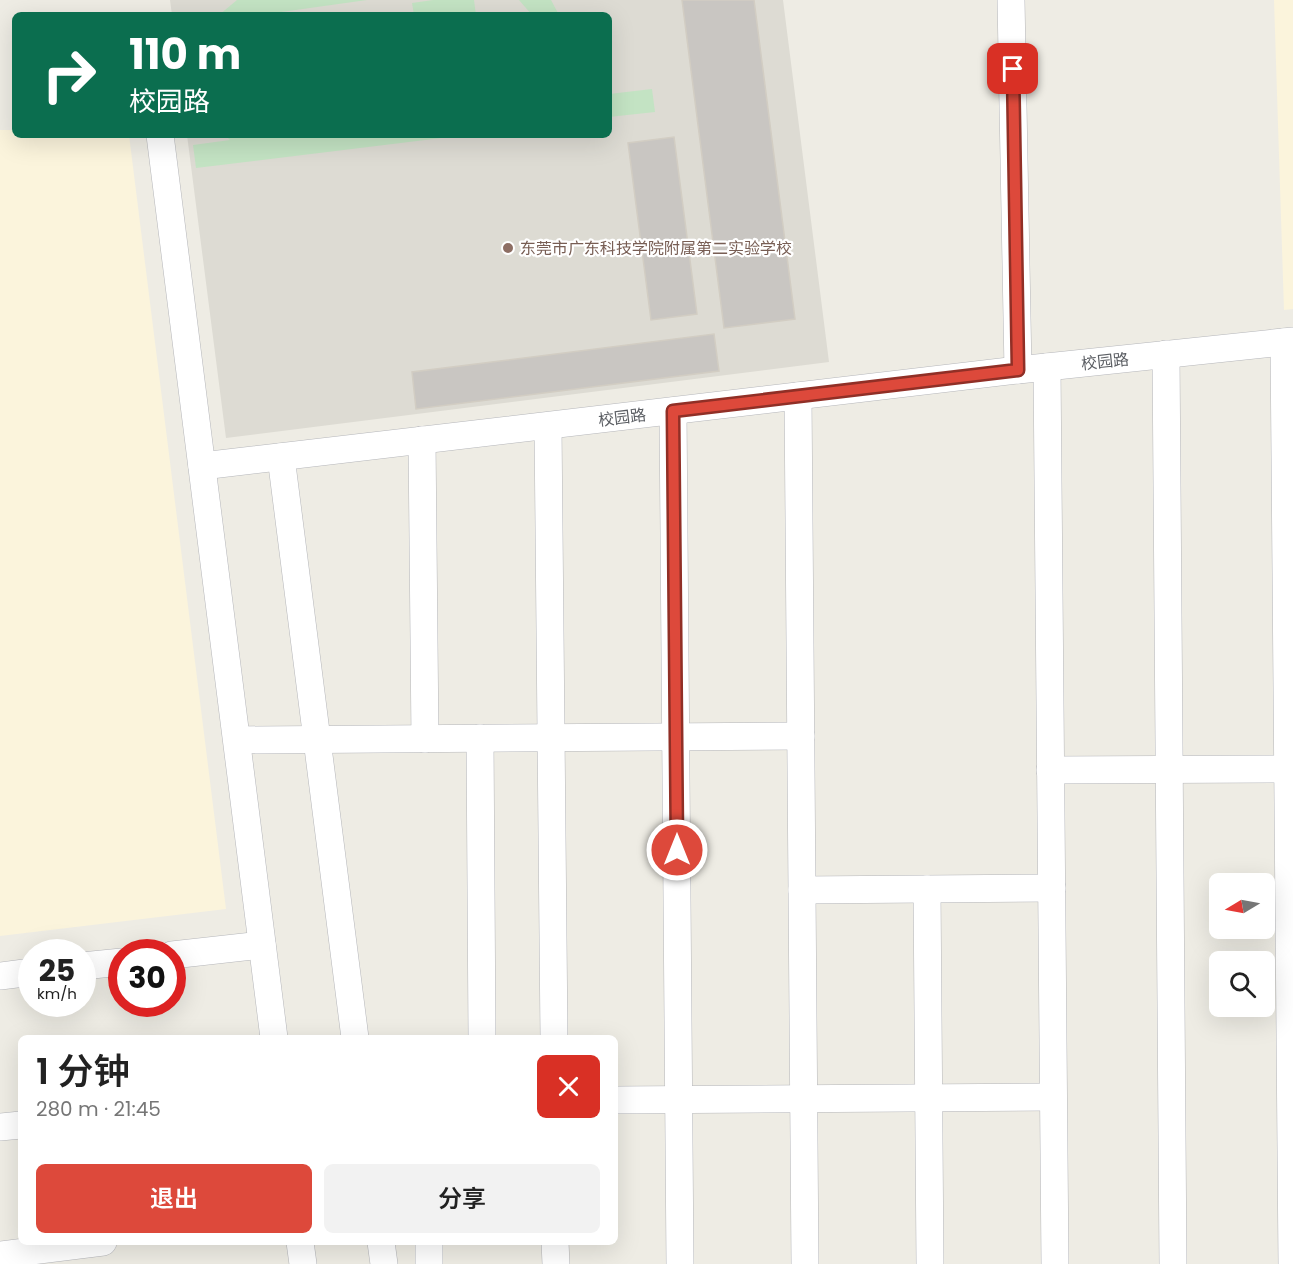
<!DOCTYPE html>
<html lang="zh">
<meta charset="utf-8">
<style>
body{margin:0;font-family:Poppins,"Noto Sans SC",sans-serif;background:#f2f2f2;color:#222;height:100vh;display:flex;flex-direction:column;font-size:22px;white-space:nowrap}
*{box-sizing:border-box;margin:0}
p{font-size:20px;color:#767676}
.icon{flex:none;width:33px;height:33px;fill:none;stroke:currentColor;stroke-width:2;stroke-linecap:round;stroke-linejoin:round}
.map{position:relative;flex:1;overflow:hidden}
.details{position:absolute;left:18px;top:1035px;width:600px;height:210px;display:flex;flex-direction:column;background:#fff;border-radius:9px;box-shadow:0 6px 24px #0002}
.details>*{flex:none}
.banner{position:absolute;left:12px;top:12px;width:600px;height:126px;border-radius:9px;box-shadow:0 6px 24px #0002;background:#0b6e4f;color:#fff;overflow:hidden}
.needle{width:39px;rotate:260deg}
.tools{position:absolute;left:1209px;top:873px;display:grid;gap:12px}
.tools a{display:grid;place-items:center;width:66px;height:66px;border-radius:9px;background:#fff;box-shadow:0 6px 24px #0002;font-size:30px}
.speed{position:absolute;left:18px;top:939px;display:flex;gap:12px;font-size:30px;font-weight:700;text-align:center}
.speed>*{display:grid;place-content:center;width:78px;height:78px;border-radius:50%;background:#fff;box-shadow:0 6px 24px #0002;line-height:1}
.speed small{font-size:15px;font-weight:400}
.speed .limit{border:9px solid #d22;background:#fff;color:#111}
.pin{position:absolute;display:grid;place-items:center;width:51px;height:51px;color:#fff;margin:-26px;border-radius:12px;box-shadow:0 3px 9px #0006}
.me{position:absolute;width:66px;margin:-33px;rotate:0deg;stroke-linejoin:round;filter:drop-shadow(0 0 4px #0008)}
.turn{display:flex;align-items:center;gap:21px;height:126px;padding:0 18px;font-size:27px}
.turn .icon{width:78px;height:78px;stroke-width:2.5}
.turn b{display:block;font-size:42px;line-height:51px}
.round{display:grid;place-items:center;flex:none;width:63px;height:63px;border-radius:9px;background:#f2f2f2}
.headline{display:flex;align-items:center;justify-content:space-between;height:102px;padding:0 18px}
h1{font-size:36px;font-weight:600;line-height:45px}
.cta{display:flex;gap:12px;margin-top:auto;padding:12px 18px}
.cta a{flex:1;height:69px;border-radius:9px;background:#dd493b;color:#fff;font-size:24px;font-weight:600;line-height:69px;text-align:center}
.cta a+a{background:#f2f2f2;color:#222}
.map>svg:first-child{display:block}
.commercial{fill:#fbf4dc}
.education{fill:#dddbd3}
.green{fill:#c3e3c3}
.building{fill:#c9c6c2;stroke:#d2cdc3;stroke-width:1.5}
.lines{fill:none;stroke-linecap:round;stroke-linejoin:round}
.minor-casing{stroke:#b5b6ba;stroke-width:28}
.minor{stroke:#fff;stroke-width:27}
.route-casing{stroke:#902f26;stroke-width:15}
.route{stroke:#dd493b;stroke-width:10}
.education-dot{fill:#8d6e63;stroke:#fff;stroke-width:2}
.labels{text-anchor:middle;stroke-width:4.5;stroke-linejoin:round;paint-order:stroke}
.education-label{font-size:16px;fill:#785e54;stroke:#fff;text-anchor:start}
.street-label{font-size:16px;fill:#5c5f64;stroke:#fff}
</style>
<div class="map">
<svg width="1293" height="1264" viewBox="0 0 1293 1264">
<rect width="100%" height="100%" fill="#eeece4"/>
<g class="commercial">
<path d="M 1274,0 L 1293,0 L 1293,309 L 1284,310 Z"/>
<path d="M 0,130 L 15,130 L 15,135 L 129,135 L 226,909 L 0,936 Z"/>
</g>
<path class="education" d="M 170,0 L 783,0 L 829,362 L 226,438 L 187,135 L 609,135 L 609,15 L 172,15 Z"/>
<g class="green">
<path d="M 237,0 L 367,0 L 260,15 L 219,15 Z"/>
<path d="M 433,0 L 474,0 L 476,15 L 414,15 L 412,3 Z"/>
<path d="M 519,0 L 551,0 L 559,15 L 532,15 Z"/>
<path d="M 652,89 L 655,112 L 609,117 L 609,94 Z"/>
<path d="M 225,135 L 466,135 L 196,168 L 193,145 L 230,140 Z"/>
</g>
<g class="building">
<path d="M 682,0 L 754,0 L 795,319 L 724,328 Z"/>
<path d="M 674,137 L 697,314 L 651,320 L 628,143 Z"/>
<path d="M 714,334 L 719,371 L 416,409 L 412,372 Z"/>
</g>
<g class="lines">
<g class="minor-casing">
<g id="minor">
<path d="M 1011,0 L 1018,370"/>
<path d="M 160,135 L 274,1038"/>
<path d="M 1284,342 L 1292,1264"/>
<path d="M 1166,354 L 1173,1264"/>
<path d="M 1047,367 L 1055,1264"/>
<path d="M 798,396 L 805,1264"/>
<path d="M 673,411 L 680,1264"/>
<path d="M 548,426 L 554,1038"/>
<path d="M 422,440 L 425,739"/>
<path d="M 281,457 L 355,1038"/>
<path d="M 202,466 L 1018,370 L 1293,341"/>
<path d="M 480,738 L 482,1038"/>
<path d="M 237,740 L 801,736"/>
<path d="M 1050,770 L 1293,769"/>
<path d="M 927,889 L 930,1264"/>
<path d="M 802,890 L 1052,888"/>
<path d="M 172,955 L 262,945"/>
<path d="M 82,966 L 122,962"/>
<path d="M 0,976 L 32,972"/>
<path d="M 615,1100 L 1053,1097"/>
<path d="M 0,1127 L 21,1125"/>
<path d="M 300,1242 L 303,1264"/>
<path d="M 381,1242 L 384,1264"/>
<path d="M 429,1242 L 429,1264"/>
<path d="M 555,1242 L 556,1264"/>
<path d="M 0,1255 L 103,1242"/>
</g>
</g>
<use href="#minor" class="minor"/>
</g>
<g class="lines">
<g class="route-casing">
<path id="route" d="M 677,850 L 673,411 L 1018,370 L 1013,69"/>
</g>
<use href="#route" class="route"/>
</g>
<circle class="education-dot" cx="508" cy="248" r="6"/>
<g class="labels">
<g class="education-label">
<text x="520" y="254">东莞市广东科技学院附属第二实验学校</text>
</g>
<g class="street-label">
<text transform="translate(1105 361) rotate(-6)" y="6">校园路</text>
<text transform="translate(622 417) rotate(-7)" y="6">校园路</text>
</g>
</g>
</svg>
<div class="tools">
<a><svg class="needle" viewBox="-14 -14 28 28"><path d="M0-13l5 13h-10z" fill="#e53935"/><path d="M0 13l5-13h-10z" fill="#767676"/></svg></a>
<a><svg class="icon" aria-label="search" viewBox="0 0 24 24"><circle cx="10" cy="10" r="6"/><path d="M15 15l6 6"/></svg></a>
</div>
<div class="speed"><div>25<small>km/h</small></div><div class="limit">30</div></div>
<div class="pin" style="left:1013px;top:69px;background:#d93025"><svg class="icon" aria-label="arrive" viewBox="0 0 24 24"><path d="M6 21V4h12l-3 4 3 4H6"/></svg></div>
<svg class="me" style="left:677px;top:850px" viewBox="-20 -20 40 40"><circle r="17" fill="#dd493b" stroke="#fff" stroke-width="3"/><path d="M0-11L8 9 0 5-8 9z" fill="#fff"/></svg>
<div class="banner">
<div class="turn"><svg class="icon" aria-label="right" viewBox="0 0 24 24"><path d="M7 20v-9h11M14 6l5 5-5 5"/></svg><div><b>110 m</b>校园路</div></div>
</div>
<section class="details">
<div class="headline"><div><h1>1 分钟</h1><p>280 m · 21:45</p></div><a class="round" style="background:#d93025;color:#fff"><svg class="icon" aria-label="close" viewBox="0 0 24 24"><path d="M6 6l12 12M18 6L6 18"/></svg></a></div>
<div class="cta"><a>退出</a><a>分享</a></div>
</section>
</div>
